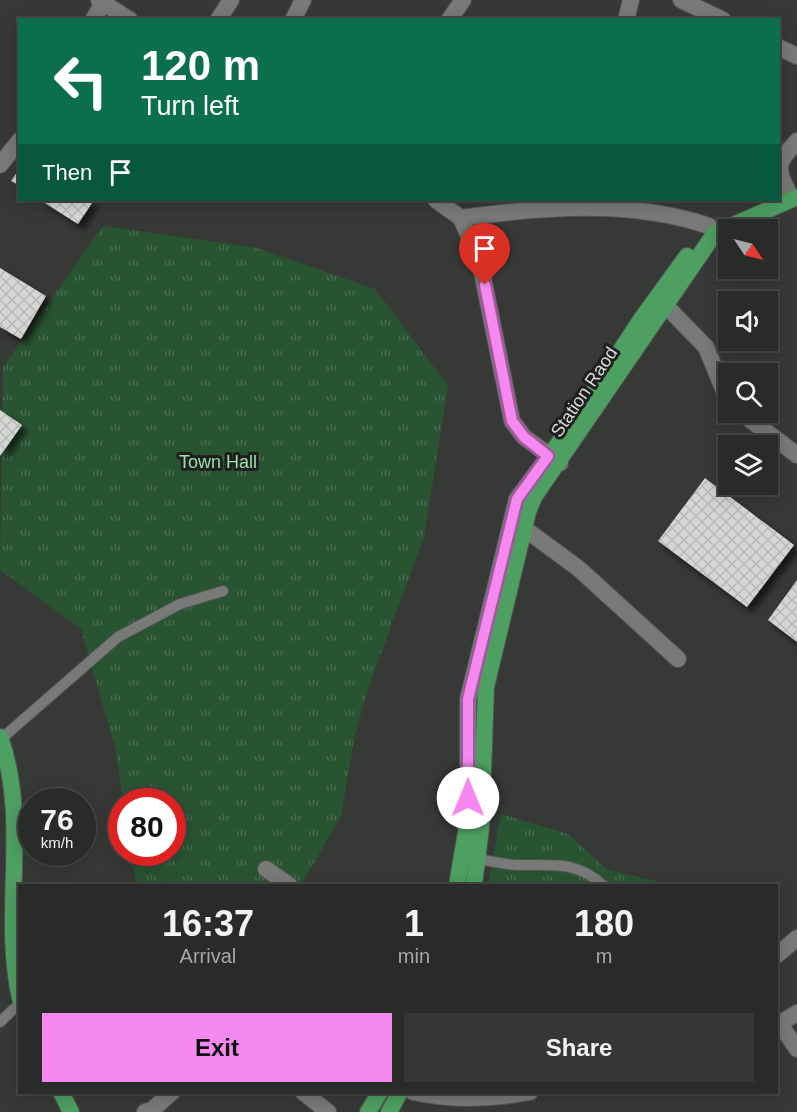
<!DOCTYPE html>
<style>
body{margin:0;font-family:Helvetica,sans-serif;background:#343734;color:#f1f3f6;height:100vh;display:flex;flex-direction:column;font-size:22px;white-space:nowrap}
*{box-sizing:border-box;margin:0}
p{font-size:20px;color:#a5a7a8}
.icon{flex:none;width:33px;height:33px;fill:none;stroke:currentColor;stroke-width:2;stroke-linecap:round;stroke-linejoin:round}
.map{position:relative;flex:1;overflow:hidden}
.drawer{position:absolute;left:18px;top:884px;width:760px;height:210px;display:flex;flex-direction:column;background:#282b28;border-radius:0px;box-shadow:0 3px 15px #0003,0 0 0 2px #444745}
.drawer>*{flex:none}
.guide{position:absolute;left:18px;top:18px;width:762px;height:183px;border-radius:0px;box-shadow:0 3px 15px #0003,0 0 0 2px #444745;background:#0b6e4f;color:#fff;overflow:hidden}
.needle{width:39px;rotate:125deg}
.buttons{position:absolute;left:718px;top:219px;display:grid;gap:12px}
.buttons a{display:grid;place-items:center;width:60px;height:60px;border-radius:0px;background:#282b28;box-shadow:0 3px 15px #0003,0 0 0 2px #444745;font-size:30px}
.speed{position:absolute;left:18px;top:788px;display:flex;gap:12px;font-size:30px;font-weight:700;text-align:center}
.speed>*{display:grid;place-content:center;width:78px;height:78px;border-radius:50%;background:#282b28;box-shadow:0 3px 15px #0003,0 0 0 2px #444745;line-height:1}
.speed small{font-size:15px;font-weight:400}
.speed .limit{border:9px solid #d22;background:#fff;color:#111}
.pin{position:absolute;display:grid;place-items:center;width:51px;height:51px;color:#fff;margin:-62px -26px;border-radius:50% 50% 50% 0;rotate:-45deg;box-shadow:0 0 6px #0007}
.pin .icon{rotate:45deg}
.me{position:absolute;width:66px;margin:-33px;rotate:0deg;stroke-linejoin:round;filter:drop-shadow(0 0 4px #0008)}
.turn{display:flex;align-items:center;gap:21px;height:126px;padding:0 24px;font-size:27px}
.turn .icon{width:78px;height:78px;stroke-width:2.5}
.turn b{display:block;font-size:42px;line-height:51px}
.then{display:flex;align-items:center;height:57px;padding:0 24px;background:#0003;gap:12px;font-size:22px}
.eta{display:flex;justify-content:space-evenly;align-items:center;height:102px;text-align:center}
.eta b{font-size:36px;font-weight:700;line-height:42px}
.cta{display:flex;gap:12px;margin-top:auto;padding:12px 24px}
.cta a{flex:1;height:69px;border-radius:0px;background:#f589ef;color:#111;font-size:24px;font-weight:700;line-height:69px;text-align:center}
.cta a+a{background:#343734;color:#f1f3f6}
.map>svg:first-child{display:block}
.park{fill:url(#park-tufts)}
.building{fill:url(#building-cross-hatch);filter:url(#shadow)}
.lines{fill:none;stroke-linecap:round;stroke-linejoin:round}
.service-casing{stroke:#525453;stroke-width:12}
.minor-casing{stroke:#525453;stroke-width:18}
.tertiary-casing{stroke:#525453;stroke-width:18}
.trunk-casing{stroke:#525453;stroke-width:18}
.service{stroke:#777a77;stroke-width:10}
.minor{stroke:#777a77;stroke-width:16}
.tertiary{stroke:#777a77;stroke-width:16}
.trunk{stroke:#4e9f62;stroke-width:16}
.route-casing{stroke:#9f599b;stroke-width:15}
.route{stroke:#f589ef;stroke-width:10}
.labels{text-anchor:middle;stroke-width:6;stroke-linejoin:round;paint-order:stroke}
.street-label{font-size:18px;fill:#d9dbda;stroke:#1e1f1e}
.park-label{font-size:18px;fill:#98e0a4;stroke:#1e1f1e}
</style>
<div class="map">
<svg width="797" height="1112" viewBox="0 0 797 1112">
<defs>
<pattern id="park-tufts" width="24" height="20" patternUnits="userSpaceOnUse" patternTransform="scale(1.5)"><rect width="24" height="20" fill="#295432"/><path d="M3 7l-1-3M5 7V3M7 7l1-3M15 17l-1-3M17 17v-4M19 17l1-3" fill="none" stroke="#476c4f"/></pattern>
<pattern id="building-cross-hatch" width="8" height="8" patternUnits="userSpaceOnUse" patternTransform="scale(1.5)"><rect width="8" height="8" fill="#d3d6d3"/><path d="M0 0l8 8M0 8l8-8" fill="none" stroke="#b6b8b6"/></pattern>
<filter id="shadow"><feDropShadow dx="5.5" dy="5.5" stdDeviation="3" flood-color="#0009"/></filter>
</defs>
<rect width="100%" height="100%" fill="#363936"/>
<g class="park">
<path d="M 103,226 L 257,248 L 375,289 L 448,386 L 424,537 L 369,686 L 355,734 L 341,816 L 301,885 L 136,885 L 131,852 L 172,852 L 172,801 L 123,801 L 116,751 L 81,629 L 0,570 L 3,367 Z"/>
<path d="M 501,814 L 568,834 L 606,869 L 671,885 L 488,885 Z"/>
</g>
<g class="building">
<path d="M 20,168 L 20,186 L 11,181 Z"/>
<path d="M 40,200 L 94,200 L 78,224 Z"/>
<path d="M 0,268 L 46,296 L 21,339 L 0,327 Z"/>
<path d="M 0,410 L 22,425 L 0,456 Z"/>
<path d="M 705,478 L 794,545 L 747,607 L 658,541 Z"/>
<path d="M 797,580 L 797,642 L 768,620 Z"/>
</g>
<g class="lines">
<g class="service-casing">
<g id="service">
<path d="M 1,739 L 118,637 L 180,604 L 223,591"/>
<path d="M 477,859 C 491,861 505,865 519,865 C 553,866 575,860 603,885"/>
<path d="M 0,1022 L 20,1003"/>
</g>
</g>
<g class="minor-casing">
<g id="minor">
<path d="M 99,0 L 130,20"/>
<path d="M 93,20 L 105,0"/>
<path d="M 218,20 L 231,0"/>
<path d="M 293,20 L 303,0"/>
<path d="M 449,20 L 463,0"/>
<path d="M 626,20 L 631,0"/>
<path d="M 0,165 L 20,140"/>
<path d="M 787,189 C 774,165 780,160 797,141"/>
<path d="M 436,200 L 461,218 C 542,207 630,199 709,226"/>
<path d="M 461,218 L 480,263 L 512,421 L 524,437 L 560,463"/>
<path d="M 666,306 L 706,347 L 729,403"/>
<path d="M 740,412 L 797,455"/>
<path d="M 525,529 L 578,568 L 678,659"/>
<path d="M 266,869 L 289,885"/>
<path d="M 777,955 L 797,938"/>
<path d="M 780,1024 L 797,1049"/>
<path d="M 777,1025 L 797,1013"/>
<path d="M 303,1092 L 328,1112"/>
<path d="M 413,1092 C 452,1101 491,1099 530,1092"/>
<path d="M 145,1112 L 152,1110 L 172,1092"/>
</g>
</g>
<g class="tertiary-casing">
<g id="tertiary">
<path d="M 681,0 L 723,20"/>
<path d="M 778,47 L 797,56"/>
</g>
</g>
<g class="trunk-casing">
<g id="trunk">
<path d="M 0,737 C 30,821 1,913 20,998"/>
<path d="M 457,885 L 466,832 L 468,798 L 468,699 L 517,499 L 570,428 L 642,318 L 687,256"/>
<path d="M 474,885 L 481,828 L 486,687 L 528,512 L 534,497 L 715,233 L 797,197"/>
<path d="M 61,1092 L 71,1112"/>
<path d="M 368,1112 L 380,1092"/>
<path d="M 389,1112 L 400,1092"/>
</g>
</g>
<use href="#service" class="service"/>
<use href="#minor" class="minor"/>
<use href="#tertiary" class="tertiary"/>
<use href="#trunk" class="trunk"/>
</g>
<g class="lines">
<g class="route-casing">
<path id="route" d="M 468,798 L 468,699 L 517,499 L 548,456 L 524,437 L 512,421 L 485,285"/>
</g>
<use href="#route" class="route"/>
</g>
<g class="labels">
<g class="street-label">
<text transform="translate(584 392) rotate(-56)" y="6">Station Raod</text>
</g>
<g class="park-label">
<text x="218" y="468">Town Hall</text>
</g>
</g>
</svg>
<div class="buttons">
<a><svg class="needle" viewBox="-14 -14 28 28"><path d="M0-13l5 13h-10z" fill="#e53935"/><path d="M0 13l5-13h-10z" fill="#a5a7a8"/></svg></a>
<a><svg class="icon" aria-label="sound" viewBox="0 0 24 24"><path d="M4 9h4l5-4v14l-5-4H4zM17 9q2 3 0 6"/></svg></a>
<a><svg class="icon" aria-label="search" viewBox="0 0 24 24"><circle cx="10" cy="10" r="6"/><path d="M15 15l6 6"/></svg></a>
<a><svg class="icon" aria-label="layers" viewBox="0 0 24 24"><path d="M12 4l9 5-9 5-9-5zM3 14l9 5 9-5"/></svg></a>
</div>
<div class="speed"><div>76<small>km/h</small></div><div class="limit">80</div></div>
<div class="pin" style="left:485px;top:285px;background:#d93025"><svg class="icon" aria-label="arrive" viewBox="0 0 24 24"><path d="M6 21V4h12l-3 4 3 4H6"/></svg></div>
<svg class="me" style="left:468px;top:798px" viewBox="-20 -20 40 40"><circle r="19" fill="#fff"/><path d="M0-13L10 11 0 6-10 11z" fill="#f589ef"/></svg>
<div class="guide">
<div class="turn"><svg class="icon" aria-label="left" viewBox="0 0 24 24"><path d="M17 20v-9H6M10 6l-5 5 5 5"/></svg><div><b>120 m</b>Turn left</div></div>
<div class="then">Then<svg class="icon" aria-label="arrive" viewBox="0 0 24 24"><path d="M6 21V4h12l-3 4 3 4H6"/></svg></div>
</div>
<section class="drawer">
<div class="eta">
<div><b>16:37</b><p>Arrival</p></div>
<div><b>1</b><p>min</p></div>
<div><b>180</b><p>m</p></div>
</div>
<div class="cta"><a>Exit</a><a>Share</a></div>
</section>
</div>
